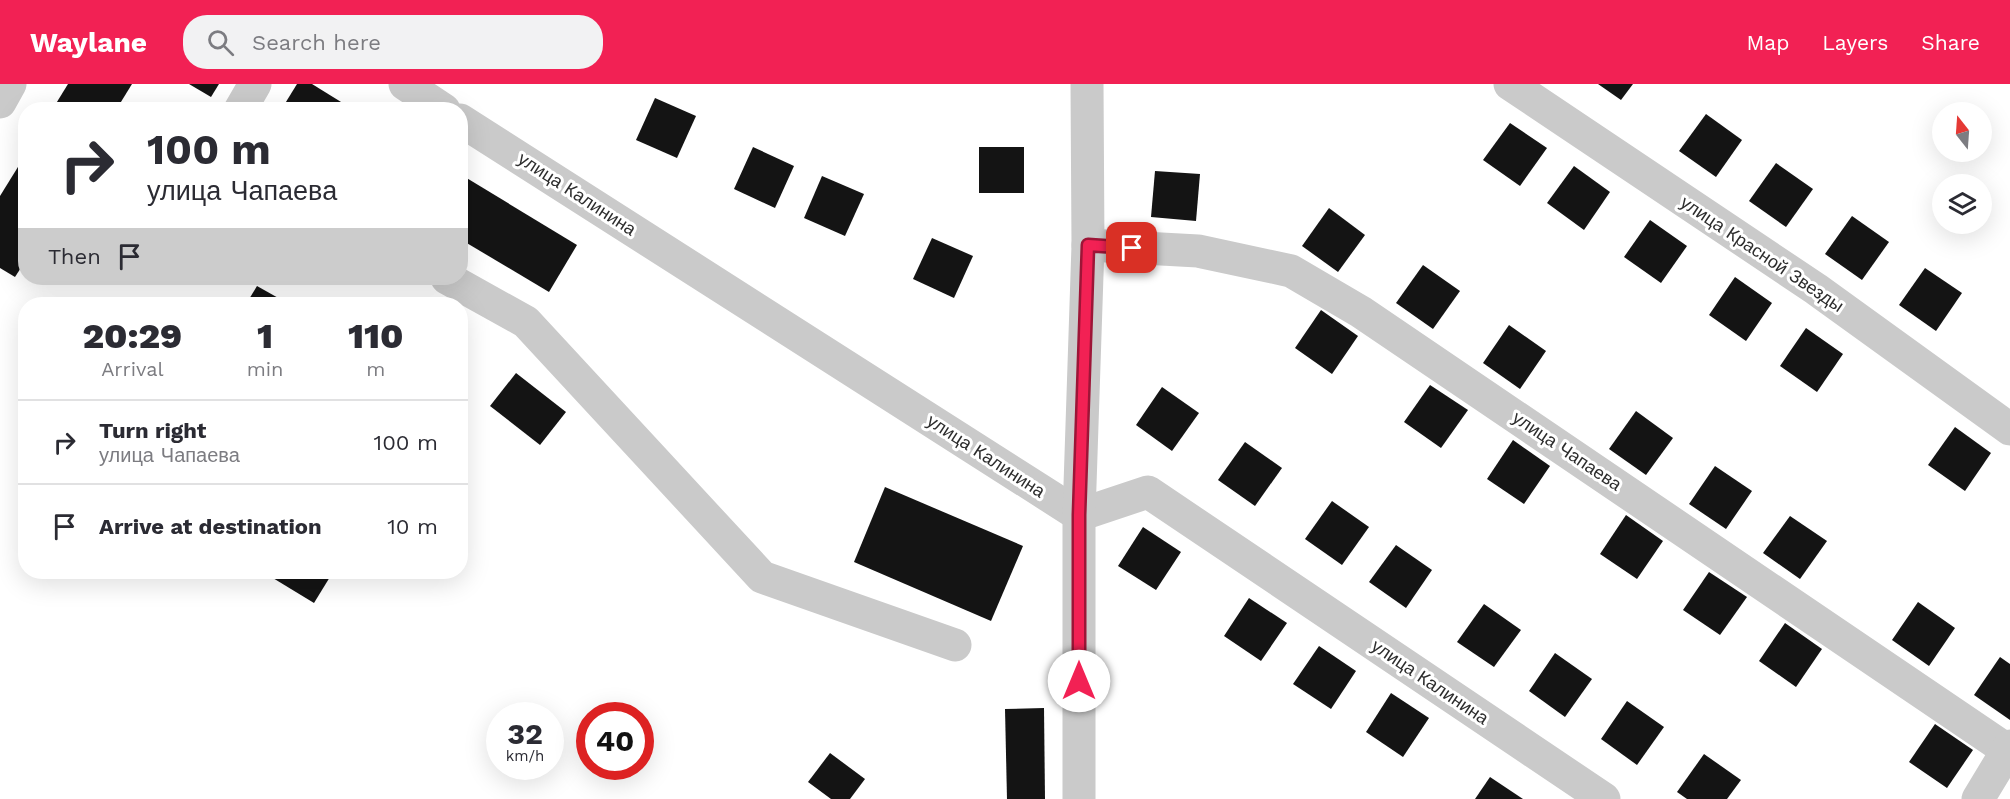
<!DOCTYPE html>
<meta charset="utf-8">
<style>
body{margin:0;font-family:"Work Sans",sans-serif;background:#f2f2f3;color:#2b2b33;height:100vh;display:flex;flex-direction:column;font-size:22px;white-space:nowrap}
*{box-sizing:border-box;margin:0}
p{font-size:20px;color:#7c7c81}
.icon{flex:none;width:33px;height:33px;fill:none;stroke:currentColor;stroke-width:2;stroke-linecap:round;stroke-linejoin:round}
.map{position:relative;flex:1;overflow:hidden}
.sheet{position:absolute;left:18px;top:213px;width:450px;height:282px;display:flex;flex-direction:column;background:#fff;border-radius:24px;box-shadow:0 6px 24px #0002}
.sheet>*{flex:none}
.banner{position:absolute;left:18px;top:18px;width:450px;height:183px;border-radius:24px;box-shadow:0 6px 24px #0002;background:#fff;color:#2b2b33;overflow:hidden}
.needle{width:39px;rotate:343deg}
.fabs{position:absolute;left:1932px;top:18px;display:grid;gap:12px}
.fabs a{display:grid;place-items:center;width:60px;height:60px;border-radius:50%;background:#fff;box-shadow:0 6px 24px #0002;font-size:30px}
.speed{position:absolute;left:486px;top:618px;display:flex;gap:12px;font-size:30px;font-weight:700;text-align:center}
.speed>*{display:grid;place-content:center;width:78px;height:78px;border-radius:50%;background:#fff;box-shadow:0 6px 24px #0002;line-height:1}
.speed small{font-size:15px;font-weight:400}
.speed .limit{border:9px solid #d22;background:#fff;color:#111}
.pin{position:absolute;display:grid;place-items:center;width:51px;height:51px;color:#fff;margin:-26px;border-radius:12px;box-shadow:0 3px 9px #0006}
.me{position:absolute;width:66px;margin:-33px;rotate:0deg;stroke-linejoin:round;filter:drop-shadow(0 0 4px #0008)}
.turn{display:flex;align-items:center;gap:21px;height:126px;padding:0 30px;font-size:27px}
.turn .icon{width:78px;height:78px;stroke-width:2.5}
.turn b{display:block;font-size:42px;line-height:51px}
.then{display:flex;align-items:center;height:57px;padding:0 30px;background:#0003;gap:12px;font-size:22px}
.eta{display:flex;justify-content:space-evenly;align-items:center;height:102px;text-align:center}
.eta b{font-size:36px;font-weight:800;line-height:42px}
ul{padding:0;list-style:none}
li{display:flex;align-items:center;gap:18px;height:84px;padding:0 30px;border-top:2px solid #e1e1e2}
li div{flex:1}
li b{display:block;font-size:22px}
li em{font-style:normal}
header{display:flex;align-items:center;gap:36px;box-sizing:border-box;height:84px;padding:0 30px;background:#f22154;color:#fff}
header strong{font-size:28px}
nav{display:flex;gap:33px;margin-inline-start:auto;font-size:21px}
.search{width:420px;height:54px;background:#f2f2f3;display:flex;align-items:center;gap:15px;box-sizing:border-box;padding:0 21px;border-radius:24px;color:#7c7c81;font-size:22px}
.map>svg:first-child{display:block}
.building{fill:#141414}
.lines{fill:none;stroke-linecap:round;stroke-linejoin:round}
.minor{stroke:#cacaca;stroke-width:33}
.route-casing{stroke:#9d1537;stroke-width:15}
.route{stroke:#f22154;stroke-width:10}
.labels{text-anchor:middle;stroke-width:6;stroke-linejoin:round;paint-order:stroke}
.street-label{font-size:18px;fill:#2d2d2d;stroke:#fff}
</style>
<header>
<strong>Waylane</strong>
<div class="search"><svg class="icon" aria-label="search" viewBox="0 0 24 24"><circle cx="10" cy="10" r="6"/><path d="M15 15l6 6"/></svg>Search here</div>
<nav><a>Map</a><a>Layers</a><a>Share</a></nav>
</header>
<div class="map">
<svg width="2010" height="715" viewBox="0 0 2010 715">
<rect width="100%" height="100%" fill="#fff"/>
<g class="building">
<path d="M 68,0 L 132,0 L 116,26 L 52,26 Z"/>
<path d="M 189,0 L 219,0 L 211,13 Z"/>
<path d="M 297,0 L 312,0 L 354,26 L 281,26 Z"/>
<path d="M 1598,0 L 1633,0 L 1621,16 Z"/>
<path d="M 655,14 L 696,32 L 677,74 L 636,56 Z"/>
<path d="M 1706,30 L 1742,56 L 1716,93 L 1679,67 Z"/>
<path d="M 1510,39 L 1547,64 L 1520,102 L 1483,76 Z"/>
<path d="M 753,63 L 794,82 L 775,124 L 734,105 Z"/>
<rect x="979" y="63" width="45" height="46"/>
<path d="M 26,70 L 26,176 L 15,193 L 0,184 L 0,112 Z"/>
<path d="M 1776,79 L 1813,105 L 1786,143 L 1749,117 Z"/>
<path d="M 1574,82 L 1610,108 L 1584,146 L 1547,119 Z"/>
<path d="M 1155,87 L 1200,90 L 1196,137 L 1151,133 Z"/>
<path d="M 460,90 L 577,161 L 549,208 L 460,155 Z"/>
<path d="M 822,92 L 864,110 L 845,152 L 804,134 Z"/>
<path d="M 1329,124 L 1365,151 L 1338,188 L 1302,162 Z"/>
<path d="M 1852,132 L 1889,158 L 1862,196 L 1825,170 Z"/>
<path d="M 1650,136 L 1687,162 L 1661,199 L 1624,173 Z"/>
<path d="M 932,154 L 973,172 L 954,214 L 913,195 Z"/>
<path d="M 1423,181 L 1460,207 L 1433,245 L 1396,219 Z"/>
<path d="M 1925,184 L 1962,209 L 1936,247 L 1899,221 Z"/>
<path d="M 1735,193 L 1772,219 L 1746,257 L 1709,231 Z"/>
<path d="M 257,202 L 289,220 L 246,220 Z"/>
<path d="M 1321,226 L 1358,252 L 1332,290 L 1295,264 Z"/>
<path d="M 1509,241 L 1546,267 L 1520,305 L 1483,279 Z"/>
<path d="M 1806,244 L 1843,270 L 1817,308 L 1780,282 Z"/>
<path d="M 516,289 L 566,328 L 540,361 L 490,322 Z"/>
<path d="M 1430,301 L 1468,326 L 1441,364 L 1404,338 Z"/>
<path d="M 1162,303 L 1199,329 L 1172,367 L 1136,341 Z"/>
<path d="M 1636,327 L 1673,354 L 1646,391 L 1609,365 Z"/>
<path d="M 1955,343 L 1991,369 L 1965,407 L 1928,381 Z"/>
<path d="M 1513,356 L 1550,382 L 1524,420 L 1487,395 Z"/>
<path d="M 1245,358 L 1282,384 L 1255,422 L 1218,396 Z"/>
<path d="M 1715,382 L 1752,407 L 1726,445 L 1689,420 Z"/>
<path d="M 885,403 L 1023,462 L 991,537 L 854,478 Z"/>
<path d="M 1332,417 L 1369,443 L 1342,481 L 1305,455 Z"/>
<path d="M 1626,431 L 1663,457 L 1637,495 L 1600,470 Z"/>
<path d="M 1790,432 L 1827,457 L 1800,495 L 1763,469 Z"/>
<path d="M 1143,443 L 1181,468 L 1156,506 L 1118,482 Z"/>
<path d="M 1396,461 L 1432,486 L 1406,524 L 1369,498 Z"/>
<path d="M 263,488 L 333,488 L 314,519 Z"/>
<path d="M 1709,488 L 1747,513 L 1720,551 L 1683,526 Z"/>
<path d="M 1249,514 L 1287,539 L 1261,577 L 1224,552 Z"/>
<path d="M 1918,518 L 1955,544 L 1929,582 L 1892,556 Z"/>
<path d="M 1484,520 L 1521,546 L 1494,583 L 1457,558 Z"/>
<path d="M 1785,539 L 1822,565 L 1796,603 L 1759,577 Z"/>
<path d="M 1319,562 L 1356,587 L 1331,625 L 1293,600 Z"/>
<path d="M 1555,569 L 1592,595 L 1565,633 L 1529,607 Z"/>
<path d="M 2000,573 L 2010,580 L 2010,636 L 1974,611 Z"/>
<path d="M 1391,609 L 1429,634 L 1403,673 L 1366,648 Z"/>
<path d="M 1627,617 L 1664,643 L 1637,681 L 1601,655 Z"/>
<path d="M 1044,624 L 1045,715 L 1007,715 L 1005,625 Z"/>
<path d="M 1935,640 L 1973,666 L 1947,704 L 1909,678 Z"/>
<path d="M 830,669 L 865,695 L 850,715 L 831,715 L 808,698 Z"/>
<path d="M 1704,670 L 1741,696 L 1727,715 L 1687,715 L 1677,708 Z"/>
<path d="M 1490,693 L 1523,715 L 1475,715 Z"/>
</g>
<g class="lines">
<g class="minor">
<path d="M 405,0 L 444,26"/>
<path d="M 1510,0 L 1816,205 L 2010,345"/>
<path d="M 0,18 L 10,0"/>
<path d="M 240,26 L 255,0"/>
<path d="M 460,36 L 1079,431 L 1148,408 L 1604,715"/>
<path d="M 1088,161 L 1198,167 L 1291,187 L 1361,228 L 2010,668"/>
<path d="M 447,194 L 526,238 L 762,493 L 955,561"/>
<path d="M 1079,715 L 1079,431 L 1088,161 L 1087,0"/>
<path d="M 1978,715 L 2010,662"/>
</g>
</g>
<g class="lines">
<g class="route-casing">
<path id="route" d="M 1079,597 L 1079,431 L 1088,161 L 1132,164"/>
</g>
<use href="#route" class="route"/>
</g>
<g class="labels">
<g class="street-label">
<text transform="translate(577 110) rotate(33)" y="6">улица Калинина</text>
<text transform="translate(1762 170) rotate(34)" y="6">улица Красной Звезды</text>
<text transform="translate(1567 367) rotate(34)" y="6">улица Чапаева</text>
<text transform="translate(986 372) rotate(33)" y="6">улица Калинина</text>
<text transform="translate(1430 598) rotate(34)" y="6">улица Калинина</text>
</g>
</g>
</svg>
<div class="fabs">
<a><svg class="needle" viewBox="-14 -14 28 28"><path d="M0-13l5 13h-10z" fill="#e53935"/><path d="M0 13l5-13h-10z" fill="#7c7c81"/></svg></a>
<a><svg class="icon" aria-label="layers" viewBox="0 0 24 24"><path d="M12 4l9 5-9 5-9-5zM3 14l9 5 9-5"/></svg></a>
</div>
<div class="speed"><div>32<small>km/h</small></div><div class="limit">40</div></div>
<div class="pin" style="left:1132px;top:164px;background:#d93025"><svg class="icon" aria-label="arrive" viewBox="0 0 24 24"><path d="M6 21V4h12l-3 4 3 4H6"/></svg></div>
<svg class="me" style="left:1079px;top:597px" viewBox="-20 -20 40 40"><circle r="19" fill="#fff"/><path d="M0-13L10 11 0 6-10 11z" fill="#f22154"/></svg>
<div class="banner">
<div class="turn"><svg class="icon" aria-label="right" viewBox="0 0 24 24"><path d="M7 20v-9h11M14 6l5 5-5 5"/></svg><div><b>100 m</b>улица Чапаева</div></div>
<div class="then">Then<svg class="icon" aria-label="arrive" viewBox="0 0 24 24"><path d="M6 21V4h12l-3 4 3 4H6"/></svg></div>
</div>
<section class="sheet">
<div class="eta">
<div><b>20:29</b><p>Arrival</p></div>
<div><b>1</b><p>min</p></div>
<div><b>110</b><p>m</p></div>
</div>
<ul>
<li><svg class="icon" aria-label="right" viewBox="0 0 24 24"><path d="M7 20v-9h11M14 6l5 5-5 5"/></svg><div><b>Turn right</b><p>улица Чапаева</p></div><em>100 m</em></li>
<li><svg class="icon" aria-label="arrive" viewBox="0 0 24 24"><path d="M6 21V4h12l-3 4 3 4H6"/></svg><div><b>Arrive at destination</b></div><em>10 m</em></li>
</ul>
</section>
</div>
